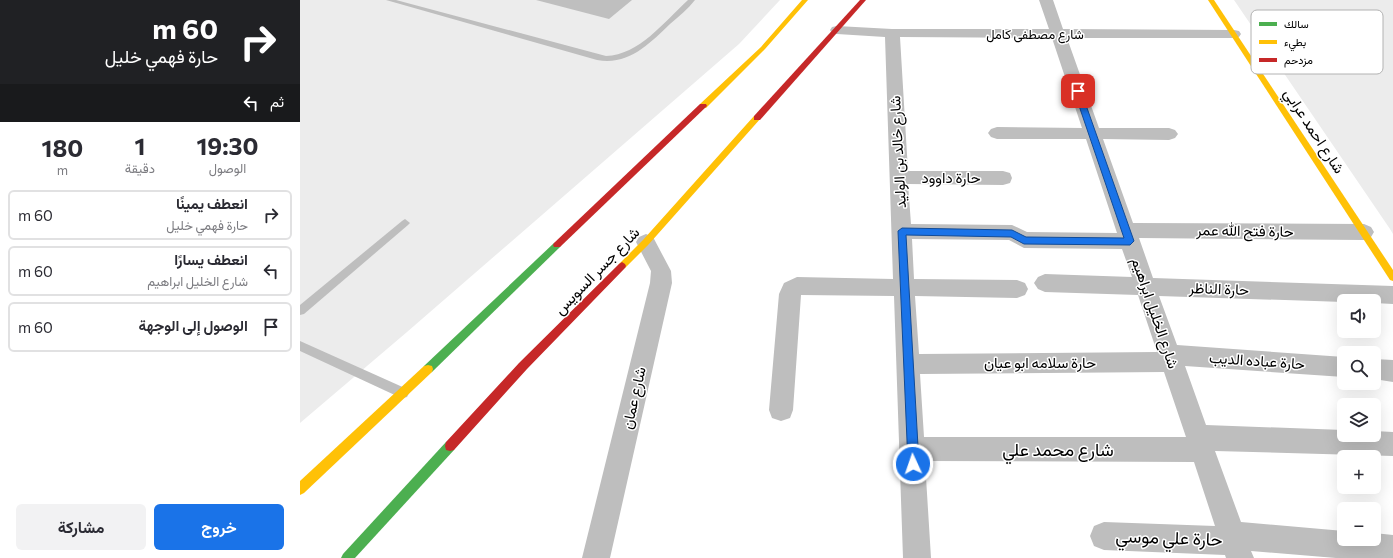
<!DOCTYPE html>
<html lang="ar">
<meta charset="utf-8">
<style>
body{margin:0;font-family:Commissioner,Vazirmatn,sans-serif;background:#f2f2f3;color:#2b2b33;direction:rtl;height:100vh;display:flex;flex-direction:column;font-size:15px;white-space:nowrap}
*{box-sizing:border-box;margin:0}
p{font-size:13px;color:#7c7c81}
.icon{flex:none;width:22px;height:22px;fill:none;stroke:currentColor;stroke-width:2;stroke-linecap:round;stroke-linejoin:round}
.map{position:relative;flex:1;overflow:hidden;direction:ltr}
.panel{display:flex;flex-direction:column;background:#fff;width:300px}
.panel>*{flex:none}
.top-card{background:#202124;color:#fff;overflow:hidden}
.fabs{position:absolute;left:1037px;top:294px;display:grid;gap:8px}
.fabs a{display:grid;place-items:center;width:44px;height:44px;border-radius:6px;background:#fff;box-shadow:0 4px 16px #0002;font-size:20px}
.pin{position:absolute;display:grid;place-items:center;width:34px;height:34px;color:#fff;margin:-17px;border-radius:8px;box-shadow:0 2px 6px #0006}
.me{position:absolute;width:44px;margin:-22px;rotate:357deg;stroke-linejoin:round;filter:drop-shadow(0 0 3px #0008)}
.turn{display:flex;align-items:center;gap:14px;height:84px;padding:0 16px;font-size:18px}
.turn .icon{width:52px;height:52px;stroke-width:2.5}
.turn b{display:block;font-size:28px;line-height:34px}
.then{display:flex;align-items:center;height:38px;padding:0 16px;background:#0003;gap:8px;font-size:15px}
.eta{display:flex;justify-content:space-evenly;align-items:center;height:68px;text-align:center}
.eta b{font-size:24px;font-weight:700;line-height:28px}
.primary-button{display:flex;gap:8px;margin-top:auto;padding:8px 16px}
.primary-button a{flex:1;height:46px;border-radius:6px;background:#1a73e8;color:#fff;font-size:16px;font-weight:700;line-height:46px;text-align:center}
.primary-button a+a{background:#f2f2f3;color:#2b2b33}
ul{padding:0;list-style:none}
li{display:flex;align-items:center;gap:12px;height:50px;margin:0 8px 6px;padding:0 8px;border:2px solid #e1e1e2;border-radius:6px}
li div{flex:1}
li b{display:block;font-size:15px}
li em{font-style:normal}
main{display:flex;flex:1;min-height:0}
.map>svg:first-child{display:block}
.green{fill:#ececec}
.water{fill:#bfbfbf}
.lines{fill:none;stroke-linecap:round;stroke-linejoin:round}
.lane{fill:#bebebe;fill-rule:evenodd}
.street{fill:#bebebe;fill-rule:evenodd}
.fast{fill:#4caf50;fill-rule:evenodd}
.slow{fill:#ffc107;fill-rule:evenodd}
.jam{fill:#c62828;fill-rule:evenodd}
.route{fill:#1a73e8;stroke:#114b97}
.labels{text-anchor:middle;stroke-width:3;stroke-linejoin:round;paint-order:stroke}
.far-street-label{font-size:13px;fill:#000;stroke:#fff}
.street-label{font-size:15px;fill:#000;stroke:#fff}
.near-street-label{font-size:18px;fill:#000;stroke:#fff}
.key{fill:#fff;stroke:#b2b2b2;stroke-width:1}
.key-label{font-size:11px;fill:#000}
</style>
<main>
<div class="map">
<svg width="1093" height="558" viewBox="0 0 1093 558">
<rect width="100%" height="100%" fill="#fff"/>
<g class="green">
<path d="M 0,0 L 480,0 L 439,44 L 107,332 L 0,423 Z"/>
<path d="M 934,0 L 1093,0 L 1093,234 L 1090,229 Z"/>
</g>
<path class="water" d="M 236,0 L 332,0 L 309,19 Z"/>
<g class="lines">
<g class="lane">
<path d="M 86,0 L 96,0 L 306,56 C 339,55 364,22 388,0 L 395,0 C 388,9 379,16 370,24 C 350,43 329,66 297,60 Z"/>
<path d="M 105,219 L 110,223 L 108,225 L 4,314 L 0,315 L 0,305 L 102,221 Z"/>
<path d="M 0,341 L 107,389 L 109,393 L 107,397 L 103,398 L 99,397 L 0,351 Z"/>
</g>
<g class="street">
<path d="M 739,0 L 753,0 L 763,29 L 934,30 L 939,31 L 941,34 L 939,37 L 934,38 L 767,38 L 799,128 L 869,128 L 875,130 L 878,134 L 875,138 L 869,140 L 803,139 L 833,223 L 1064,224 L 1071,227 L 1074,232 L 1071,237 L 1064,240 L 839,238 L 853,278 L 1093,286 L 1093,304 L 1074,303 L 1074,301 L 1044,302 L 859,296 L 877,345 L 1044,357 L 1044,377 L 885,366 L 906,425 L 1044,430 L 1044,435 L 1074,435 L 1074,431 L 1093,432 L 1093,456 L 915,451 L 941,522 L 1044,531 L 1044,539 L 1074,539 L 1074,533 L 1093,535 L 1093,558 L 1036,558 L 951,551 L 954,558 L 926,558 L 925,555 L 804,550 L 794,546 L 790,536 L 794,526 L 804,522 L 915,526 L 894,462 L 625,461 L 631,558 L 603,558 L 594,296 L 501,295 L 493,410 L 490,418 L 481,421 L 472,418 L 469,410 L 479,294 L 484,283 L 497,277 L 593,279 L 585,37 L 537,34 L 532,33 L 530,30 L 532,27 L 537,26 L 592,29 L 749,29 ZM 600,37 L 752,38 L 782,128 L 697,127 L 691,129 L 688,133 L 691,137 L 697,139 L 786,139 L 817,233 L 727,232 L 712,225 L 611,224 L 608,184 L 703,185 L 710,183 L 712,178 L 710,173 L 703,171 L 608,171 ZM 612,239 L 709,240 L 724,248 L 822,249 L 832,277 L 745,274 L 738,277 L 734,283 L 738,289 L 745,292 L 838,295 L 857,352 L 619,354 L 615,296 L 717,298 L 725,295 L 728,289 L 725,283 L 717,280 L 614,279 ZM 864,372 L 886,437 L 624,437 L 620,374 Z"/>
<path d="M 346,234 L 353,237 L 371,271 L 372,283 L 310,558 L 282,558 L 350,283 L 351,271 L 336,242 L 339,237 Z"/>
<path d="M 1074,359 L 1093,360 L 1093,382 L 1074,379 Z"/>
</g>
<g class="fast">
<path d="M 257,242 L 260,243 L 261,245 L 260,247 L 132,372 L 128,373 L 124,372 L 123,369 L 124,366 L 254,243 Z"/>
<path d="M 150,441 L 154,442 L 155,446 L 154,450 L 55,558 L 41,558 L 43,554 L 146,442 Z"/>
</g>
<g class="slow">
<path d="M 502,0 L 508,0 L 465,49 L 406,108 L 400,108 L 400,104 L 461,47 Z"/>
<path d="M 908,0 L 914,0 L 1093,270 L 1093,281 L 1090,280 Z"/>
<path d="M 454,116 L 460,116 L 461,118 L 349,244 L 325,268 L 319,268 L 318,266 L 319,264 L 343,240 Z"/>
<path d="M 128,365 L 132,366 L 133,369 L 132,372 L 4,493 L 0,495 L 0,481 L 124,366 Z"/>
</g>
<g class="jam">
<path d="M 560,0 L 566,0 L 460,120 L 454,120 L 454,116 Z"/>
<path d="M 400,104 L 406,104 L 407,106 L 260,247 L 254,247 L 253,245 L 254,243 Z"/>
<path d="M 322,262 L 325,264 L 326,266 L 325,268 L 227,369 L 154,450 L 150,451 L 146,450 L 145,446 L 146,442 L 219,363 L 319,264 Z"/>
</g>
</g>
<path class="route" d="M 775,89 L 778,89 L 781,91 L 834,241 L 830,245 L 724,244 L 711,237 L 606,235 L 619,464 L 617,468 L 613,470 L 609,468 L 608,464 L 598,231 L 602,228 L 712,230 L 726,237 L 824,238 L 774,91 Z"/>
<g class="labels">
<g class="far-street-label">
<text x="735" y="39">شارع مصطفى كامل</text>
</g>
<g class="street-label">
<text transform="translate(1014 131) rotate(57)" y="5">شارع احمد عرابي</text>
<text transform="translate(598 152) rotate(-93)" y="5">شارع خالد بن الوليد</text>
<text x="651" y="183">حارة داوود</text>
<text transform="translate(945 231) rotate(1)" y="5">حارة فتح الله عمر</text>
<text transform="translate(297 271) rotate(-46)" y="5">شارع جسر السويس</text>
<text transform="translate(919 289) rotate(2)" y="5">حارة الناظر</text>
<text transform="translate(855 313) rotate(71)" y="5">شارع الخليل ابراهيم</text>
<text transform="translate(957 361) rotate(4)" y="5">حارة عباده الديب</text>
<text x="740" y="368">حارة سلامه ابو عيان</text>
<text transform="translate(334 398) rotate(-77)" y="5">شارع عمان</text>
</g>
<g class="near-street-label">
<text x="758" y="456">شارع محمد علي</text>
<text transform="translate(869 538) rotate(2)" y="6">حارة علي موسي</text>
</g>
</g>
<rect x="951" y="10" width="132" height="64" rx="6" class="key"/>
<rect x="959" y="22" width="18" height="4" fill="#4caf50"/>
<rect x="959" y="40" width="18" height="4" fill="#ffc107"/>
<rect x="959" y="58" width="18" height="4" fill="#c62828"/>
<g class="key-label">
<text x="984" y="28">سالك</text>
<text x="984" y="46">بطيء</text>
<text x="984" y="64">مزدحم</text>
</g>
</svg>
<div class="fabs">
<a><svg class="icon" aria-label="sound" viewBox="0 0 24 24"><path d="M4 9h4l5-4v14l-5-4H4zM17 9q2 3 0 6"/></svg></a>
<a><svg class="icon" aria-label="search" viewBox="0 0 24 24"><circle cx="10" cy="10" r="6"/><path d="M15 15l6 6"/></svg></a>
<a><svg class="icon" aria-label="layers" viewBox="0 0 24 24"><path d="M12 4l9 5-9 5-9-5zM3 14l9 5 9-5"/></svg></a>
<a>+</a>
<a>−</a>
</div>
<div class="pin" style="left:778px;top:91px;background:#d93025"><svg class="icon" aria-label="arrive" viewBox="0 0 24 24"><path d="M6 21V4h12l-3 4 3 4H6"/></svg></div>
<svg class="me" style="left:613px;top:464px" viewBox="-20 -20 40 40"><circle r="17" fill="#1a73e8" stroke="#fff" stroke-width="3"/><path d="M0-11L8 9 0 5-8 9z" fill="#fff"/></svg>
</div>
<section class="panel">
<div class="top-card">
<div class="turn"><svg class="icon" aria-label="right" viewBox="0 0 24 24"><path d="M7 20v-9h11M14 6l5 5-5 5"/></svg><div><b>60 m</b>حارة فهمي خليل</div></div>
<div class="then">ثم<svg class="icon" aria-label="left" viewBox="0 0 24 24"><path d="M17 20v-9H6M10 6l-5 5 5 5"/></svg></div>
</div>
<div class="eta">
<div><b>19:30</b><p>الوصول</p></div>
<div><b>1</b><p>دقيقة</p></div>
<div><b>180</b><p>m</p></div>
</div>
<ul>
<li><svg class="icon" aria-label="right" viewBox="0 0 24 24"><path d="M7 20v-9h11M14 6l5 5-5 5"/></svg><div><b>انعطف يمينًا</b><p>حارة فهمي خليل</p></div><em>60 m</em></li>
<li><svg class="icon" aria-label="left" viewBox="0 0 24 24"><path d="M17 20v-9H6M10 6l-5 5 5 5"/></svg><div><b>انعطف يسارًا</b><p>شارع الخليل ابراهيم</p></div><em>60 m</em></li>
<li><svg class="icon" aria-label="arrive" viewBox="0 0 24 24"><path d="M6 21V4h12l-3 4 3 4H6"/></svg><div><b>الوصول إلى الوجهة</b></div><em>60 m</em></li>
</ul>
<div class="primary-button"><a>خروج</a><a>مشاركة</a></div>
</section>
</main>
